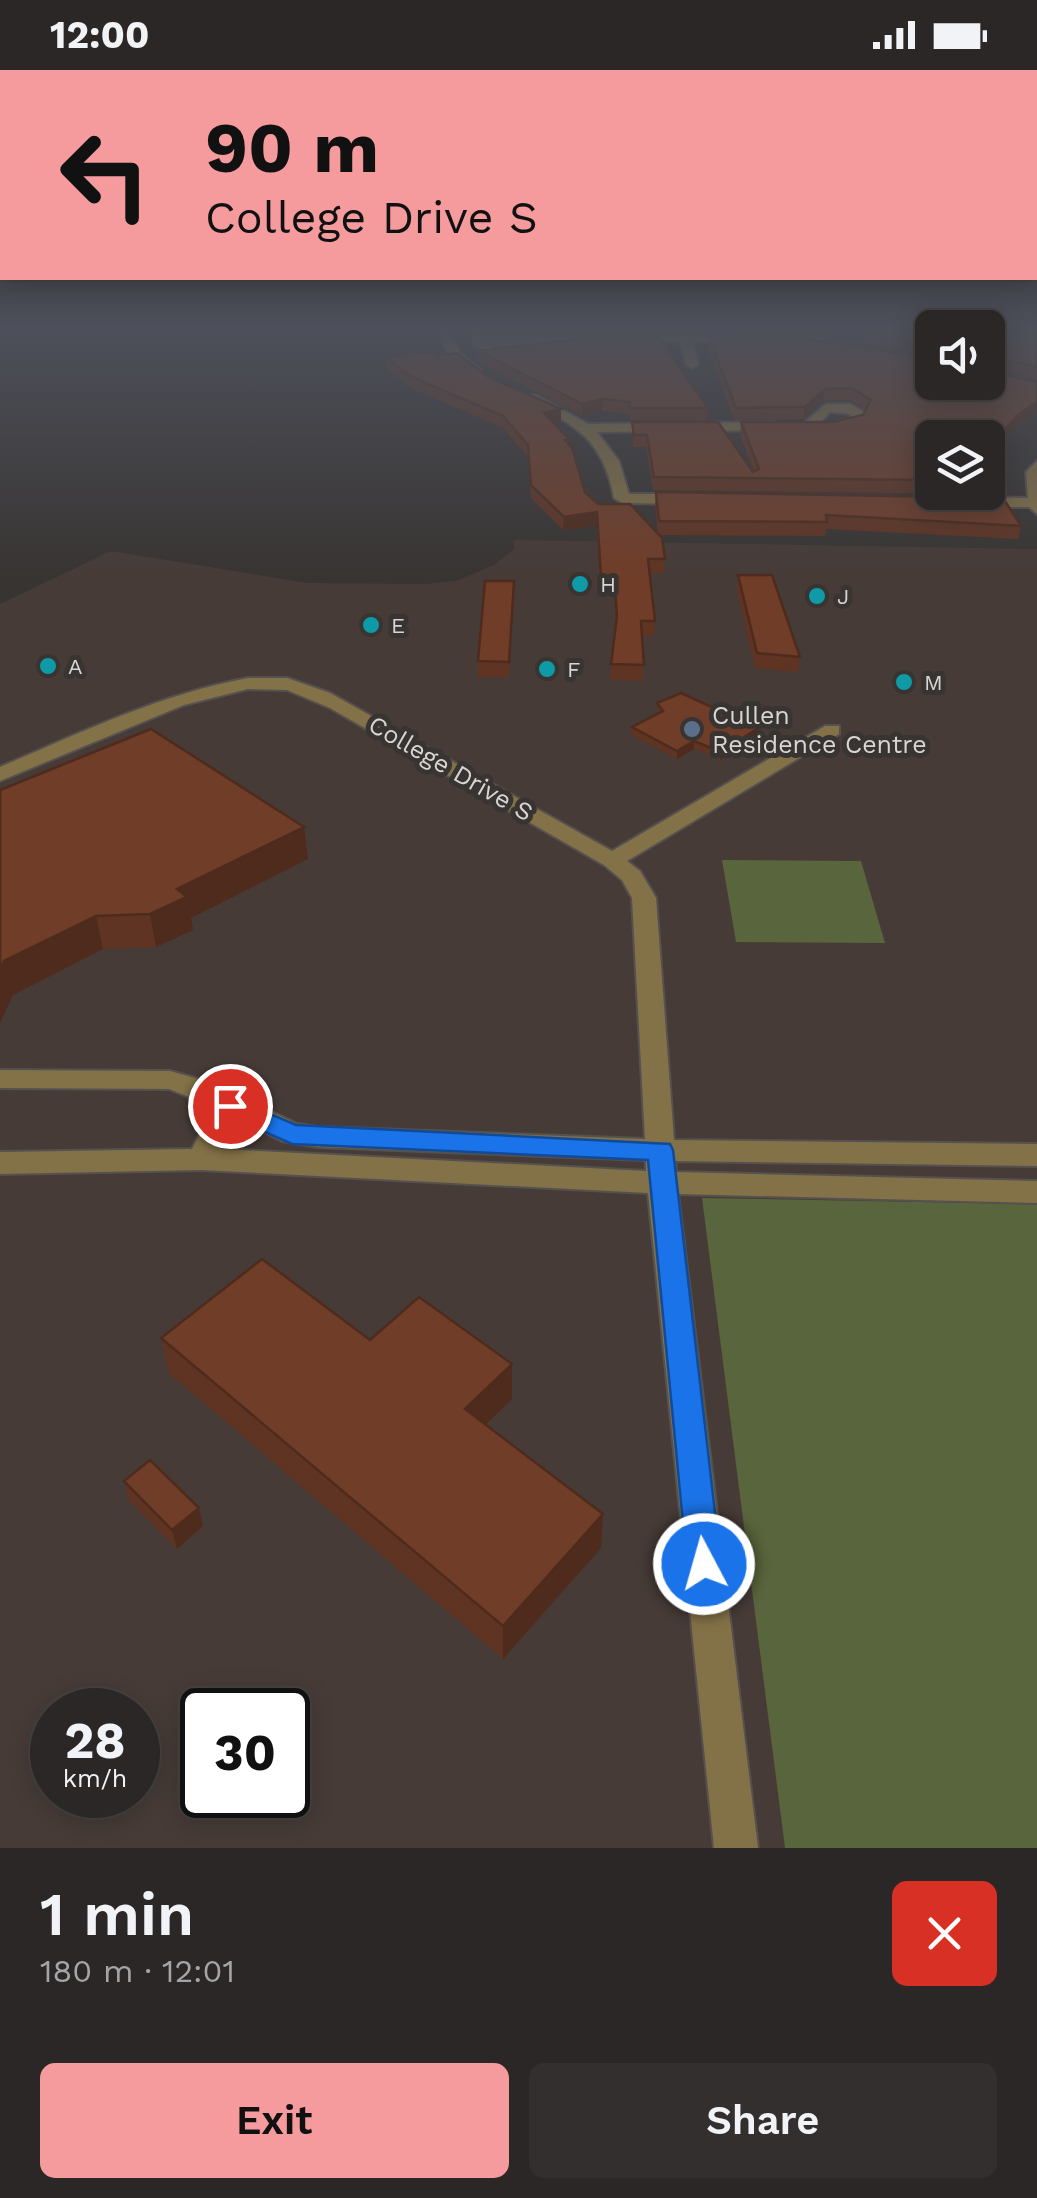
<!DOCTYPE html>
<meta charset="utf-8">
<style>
body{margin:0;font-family:"Work Sans",sans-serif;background:#322f2e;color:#f1f3f6;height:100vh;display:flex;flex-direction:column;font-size:38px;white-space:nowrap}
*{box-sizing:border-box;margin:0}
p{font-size:32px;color:#a5a5a7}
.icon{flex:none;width:55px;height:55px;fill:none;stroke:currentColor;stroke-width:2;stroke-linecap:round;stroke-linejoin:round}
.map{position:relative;height:1778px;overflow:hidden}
.side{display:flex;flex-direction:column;background:#2a2726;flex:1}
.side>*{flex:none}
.hud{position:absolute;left:0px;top:0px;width:1038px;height:210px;box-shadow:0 5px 25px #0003,0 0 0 2px #464443;background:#f59b9e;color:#111;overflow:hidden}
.fabs{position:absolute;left:915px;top:240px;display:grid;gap:20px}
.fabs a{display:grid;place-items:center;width:90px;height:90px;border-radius:15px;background:#2a2726;box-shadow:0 5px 25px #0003,0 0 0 2px #464443;font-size:50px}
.speed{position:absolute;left:30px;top:1618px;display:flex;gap:20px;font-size:50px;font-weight:700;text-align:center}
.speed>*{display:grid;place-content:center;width:130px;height:130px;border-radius:50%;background:#2a2726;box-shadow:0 5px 25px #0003,0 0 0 2px #464443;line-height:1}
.speed small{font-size:25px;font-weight:400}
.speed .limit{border:5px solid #111;border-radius:15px;background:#fff;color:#111}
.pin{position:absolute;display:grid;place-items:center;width:85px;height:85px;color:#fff;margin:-42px;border:5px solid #fff;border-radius:50%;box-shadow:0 2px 10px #0007}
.me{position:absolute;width:110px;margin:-55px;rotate:354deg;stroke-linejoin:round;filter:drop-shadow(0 0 8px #0008)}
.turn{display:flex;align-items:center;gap:35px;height:210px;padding:0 40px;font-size:45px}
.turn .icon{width:130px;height:130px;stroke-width:2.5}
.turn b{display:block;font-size:70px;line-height:85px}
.round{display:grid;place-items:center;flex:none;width:105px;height:105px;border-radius:15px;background:#322f2e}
.head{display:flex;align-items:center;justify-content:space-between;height:170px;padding:0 40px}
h1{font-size:60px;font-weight:600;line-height:75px}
.action{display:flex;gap:20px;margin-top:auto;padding:20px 40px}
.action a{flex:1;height:115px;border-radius:15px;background:#f59b9e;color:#111;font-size:40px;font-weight:600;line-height:115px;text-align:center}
.action a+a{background:#322f2e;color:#f1f3f6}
.status{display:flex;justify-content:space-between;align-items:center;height:70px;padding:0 50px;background:#2a2726;direction:ltr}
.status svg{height:28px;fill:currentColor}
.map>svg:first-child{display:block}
.built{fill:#463b37;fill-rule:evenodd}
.green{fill:#59653c}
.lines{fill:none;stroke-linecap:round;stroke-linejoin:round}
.minor-casing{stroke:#55514f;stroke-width:4}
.minor{fill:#837147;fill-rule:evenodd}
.wall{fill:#603422;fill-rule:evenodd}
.shaded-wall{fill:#4e2b1c}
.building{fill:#703d28;stroke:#4e2b1c;stroke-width:2.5}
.route{fill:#1a73e8;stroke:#114b97;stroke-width:2.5}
.culture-dot{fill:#0f9aa8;stroke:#383432;stroke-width:4}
.service-dot{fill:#5c6f8a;stroke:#383432;stroke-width:4}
.labels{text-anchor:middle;stroke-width:10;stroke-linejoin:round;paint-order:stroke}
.far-poi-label{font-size:22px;fill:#d8d5d4;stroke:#383432;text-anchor:start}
.poi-label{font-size:25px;fill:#d8d5d4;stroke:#383432;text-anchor:start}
.street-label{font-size:25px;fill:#d8d5d4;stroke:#383432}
</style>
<div class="status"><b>12:00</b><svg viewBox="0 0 49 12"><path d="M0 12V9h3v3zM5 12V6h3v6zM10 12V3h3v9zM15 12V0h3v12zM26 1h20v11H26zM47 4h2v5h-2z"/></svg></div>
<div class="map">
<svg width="1037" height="1778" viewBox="0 0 1037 1778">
<rect width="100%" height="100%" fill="#383432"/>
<path class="built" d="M 514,470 L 1037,479 L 1037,1778 L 0,1778 L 0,534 L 111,481 L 308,513 L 425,514 L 456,511 L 494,495 L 514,479 ZM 52,1640 L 138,1640 L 138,1725 L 52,1725 ZM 202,1640 L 288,1640 L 288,1725 L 202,1725 Z"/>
<g class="green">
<path d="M 470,258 L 847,258 L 819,272 L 640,267 L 491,281 L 479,274 L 476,262 Z"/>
<path d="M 722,790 L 861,791 L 885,873 L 736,872 Z"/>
<path d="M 702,1128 L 1037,1134 L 1037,1778 L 785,1778 Z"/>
</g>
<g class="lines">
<g class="minor-casing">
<g id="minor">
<path d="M 445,258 L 460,258 L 451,264 L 460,283 L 481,300 L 481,306 C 459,305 445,282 439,262 Z"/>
<path d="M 461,258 L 480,260 L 484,272 L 495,278 L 495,284 L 475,276 L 471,264 Z"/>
<path d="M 741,264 L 745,269 L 692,271 L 698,294 L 692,298 L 686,294 L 680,271 L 626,271 L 620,268 L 626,265 Z"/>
<path d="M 526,325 L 536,325 L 588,354 L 776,352 L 783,356 L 776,360 L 597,362 L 619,391 L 629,424 L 687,424 L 695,429 L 687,434 L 622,433 L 614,428 C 604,371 576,354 526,331 Z"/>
<path d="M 826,334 L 850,334 L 866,343 L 858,355 L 831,361 L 824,357 L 826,354 L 848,349 L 852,344 L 830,342 L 814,359 L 804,359 L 804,353 Z"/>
<path d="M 1037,391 L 1037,444 L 1029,437 L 972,437 L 964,432 L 972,427 L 1028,428 L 1026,402 Z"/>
<path d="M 248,608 L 287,608 L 330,623 L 612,781 L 825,656 L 839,656 L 839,664 L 627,791 L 640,801 L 656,828 L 674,1070 L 1037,1074 L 1037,1096 L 675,1091 L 676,1102 L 1037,1111 L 1037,1133 L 678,1124 L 758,1778 L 714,1778 L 648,1123 L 201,1100 L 0,1104 L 0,1082 L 192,1079 L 214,1037 L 169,1019 L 0,1018 L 0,1000 L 170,1001 L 213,1013 L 297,1054 L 318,1057 L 645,1069 L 632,828 L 622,810 L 604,795 L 330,638 L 287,620 L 248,619 L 184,635 L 0,711 L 0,697 C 82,662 161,624 248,608 ZM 236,1048 L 282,1071 L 318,1077 L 646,1090 L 646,1101 L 221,1079 Z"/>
</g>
</g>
<use href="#minor" class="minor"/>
</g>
<g class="wall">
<path d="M 932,258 L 932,286 L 858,272 L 860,262 Z"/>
<path d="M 1037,258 L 1037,309 L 988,298 L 989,301 L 1037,312 L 1037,342 L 1015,357 L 997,379 L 988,406 L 992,411 L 989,424 L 653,420 L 646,377 L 633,377 L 632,352 L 753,402 L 754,402 L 740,365 L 741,352 L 832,352 L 863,345 L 866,340 L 850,330 L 823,331 L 804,349 L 734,350 L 707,277 L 708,266 L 932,312 L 988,261 L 991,264 ZM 932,368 L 988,368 L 988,422 L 932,422 Z"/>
<path d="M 478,281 L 708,338 L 707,350 L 630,350 L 629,344 L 602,341 L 582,346 L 478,292 Z"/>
<path d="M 436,286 L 487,306 L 561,351 L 553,353 L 569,374 L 585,422 L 598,434 L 658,464 L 655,435 L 656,422 L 1021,456 L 1018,469 L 826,459 L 825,466 L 659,465 L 665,489 L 664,503 L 650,503 L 655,551 L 654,566 L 642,566 L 643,611 L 610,610 L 616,554 L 614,522 L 601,522 L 597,456 L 563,460 L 531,428 L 528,387 L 503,358 L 413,319 L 387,299 L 386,288 Z"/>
<path d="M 738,505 L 800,587 L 798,602 L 755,598 L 737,520 Z"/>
<path d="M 514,525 L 509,607 L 478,607 L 478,591 Z"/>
<path d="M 657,633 L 758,658 L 757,666 L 720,690 L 694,679 L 677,689 L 631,665 L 632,657 L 658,643 Z"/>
<path d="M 0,720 L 308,789 L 191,848 L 193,860 L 156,877 L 103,879 L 13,925 Z"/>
<path d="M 161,1268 L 370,1270 L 512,1294 L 512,1329 L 486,1355 L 603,1444 L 601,1478 L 503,1589 L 169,1303 Z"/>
<path d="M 124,1411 L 203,1456 L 177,1479 L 129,1430 Z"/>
</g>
<g class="shaded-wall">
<path d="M 825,319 L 823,331 L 804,349 L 805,337 Z"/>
<path d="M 602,329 L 602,341 L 582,346 L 582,334 Z"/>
<path d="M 1037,332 L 1037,342 L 1015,357 L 997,379 L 988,409 L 999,366 L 1018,345 Z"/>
<path d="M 561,339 L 561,351 L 544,355 L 544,343 Z"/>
<path d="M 597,442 L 597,456 L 563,460 L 564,447 Z"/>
<path d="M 758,658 L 757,666 L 720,690 L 721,682 Z"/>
<path d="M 694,671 L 694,679 L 677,689 L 677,681 Z"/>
<path d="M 304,757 L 308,789 L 191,848 L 193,860 L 156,877 L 150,844 L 177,819 Z"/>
<path d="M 96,846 L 103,879 L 13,925 L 0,953 L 0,899 L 4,891 Z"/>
<path d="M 512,1294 L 512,1329 L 466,1374 L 465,1339 Z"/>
<path d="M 199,1438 L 203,1456 L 177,1479 L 172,1460 Z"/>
<path d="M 603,1444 L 601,1478 L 503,1589 L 503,1556 Z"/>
</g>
<g class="building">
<path d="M 869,258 L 932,258 L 932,275 L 860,262 Z"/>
<path d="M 1018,258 L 1037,258 L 1037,297 L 991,286 L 988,289 L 988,261 L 991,264 Z"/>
<path d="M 657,265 L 708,338 L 630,338 L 630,332 L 602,329 L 582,334 L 478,281 L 598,267 Z"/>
<path d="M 708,266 L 796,267 L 932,289 L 932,312 L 988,312 L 988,294 L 989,301 L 1037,312 L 1037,332 L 1018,345 L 999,366 L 988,404 L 988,368 L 932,368 L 932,410 L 654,407 L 647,365 L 634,365 L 632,352 L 718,352 L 753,402 L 759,399 L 741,352 L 832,352 L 863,345 L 871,330 L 852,318 L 825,319 L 805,337 L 736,338 Z"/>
<path d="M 433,281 L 436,286 L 457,283 L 487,306 L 561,339 L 544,343 L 569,369 L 565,370 L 572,378 L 585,422 L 598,434 L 630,434 L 662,468 L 665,489 L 648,489 L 655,551 L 641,551 L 644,595 L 611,594 L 617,546 L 614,507 L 601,507 L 597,442 L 564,447 L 531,415 L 528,375 L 503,346 L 412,307 L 386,288 Z"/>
<path d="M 656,422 L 1003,428 L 1021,456 L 826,445 L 827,452 L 659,451 Z"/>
<path d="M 738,505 L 772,505 L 800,587 L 757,583 Z"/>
<path d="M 485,511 L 514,511 L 509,592 L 478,591 Z"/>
<path d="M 681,623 L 758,658 L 721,682 L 694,671 L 677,681 L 632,657 L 663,641 L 657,633 Z"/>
<path d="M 151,659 L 304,757 L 177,819 L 187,827 L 150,844 L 96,846 L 4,891 L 0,899 L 0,720 Z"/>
<path d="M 262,1189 L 370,1270 L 419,1227 L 512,1294 L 465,1339 L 603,1444 L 503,1556 L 161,1268 Z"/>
<path d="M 150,1390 L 199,1438 L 172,1460 L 124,1411 Z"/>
</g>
<linearGradient id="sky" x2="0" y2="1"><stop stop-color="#1f1d1c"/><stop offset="0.51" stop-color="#4d505a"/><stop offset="1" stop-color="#4d505a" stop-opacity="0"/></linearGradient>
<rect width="1037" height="507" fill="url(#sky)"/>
<path class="route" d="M 230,1027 L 296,1055 L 670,1074 L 673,1080 L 721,1494 L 716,1505 L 704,1510 L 692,1505 L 687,1494 L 648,1090 L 292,1074 L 220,1042 L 217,1036 L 220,1029 Z"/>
<g class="culture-dot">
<circle cx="580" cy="514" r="10"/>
<circle cx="817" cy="526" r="10"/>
<circle cx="371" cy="555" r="10"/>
<circle cx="48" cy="596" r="10"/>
<circle cx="547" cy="599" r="10"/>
<circle cx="904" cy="612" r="10"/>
</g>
<circle class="service-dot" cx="692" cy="659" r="10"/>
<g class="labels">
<g class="far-poi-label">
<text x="600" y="522">H</text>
<text x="837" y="534">J</text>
<text x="391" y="563">E</text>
<text x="68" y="604">A</text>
<text x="567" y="607">F</text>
<text x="924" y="620">M</text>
</g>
<g class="poi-label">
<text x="712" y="654">Cullen<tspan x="712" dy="29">Residence Centre</tspan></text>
</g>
<g class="street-label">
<text transform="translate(451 698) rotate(30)" y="9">College Drive S</text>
</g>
</g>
</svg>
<div class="fabs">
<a><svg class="icon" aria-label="sound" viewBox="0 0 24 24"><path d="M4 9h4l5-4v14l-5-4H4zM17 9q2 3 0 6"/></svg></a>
<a><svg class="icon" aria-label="layers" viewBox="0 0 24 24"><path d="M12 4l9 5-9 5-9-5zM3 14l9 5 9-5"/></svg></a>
</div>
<div class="speed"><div>28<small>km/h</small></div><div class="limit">30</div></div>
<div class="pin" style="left:230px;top:1036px;background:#d93025"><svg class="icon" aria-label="arrive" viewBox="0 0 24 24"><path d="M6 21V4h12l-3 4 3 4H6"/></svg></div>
<svg class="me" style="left:704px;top:1494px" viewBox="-20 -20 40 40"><circle r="17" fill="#1a73e8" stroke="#fff" stroke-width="3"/><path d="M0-11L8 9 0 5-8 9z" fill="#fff"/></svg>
<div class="hud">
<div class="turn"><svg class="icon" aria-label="left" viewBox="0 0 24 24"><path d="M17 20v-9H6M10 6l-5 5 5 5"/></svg><div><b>90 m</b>College Drive S</div></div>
</div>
</div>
<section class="side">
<div class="head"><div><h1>1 min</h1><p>180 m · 12:01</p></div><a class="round" style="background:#d93025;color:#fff"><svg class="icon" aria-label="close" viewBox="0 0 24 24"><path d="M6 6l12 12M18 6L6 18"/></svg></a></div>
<div class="action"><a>Exit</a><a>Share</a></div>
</section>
